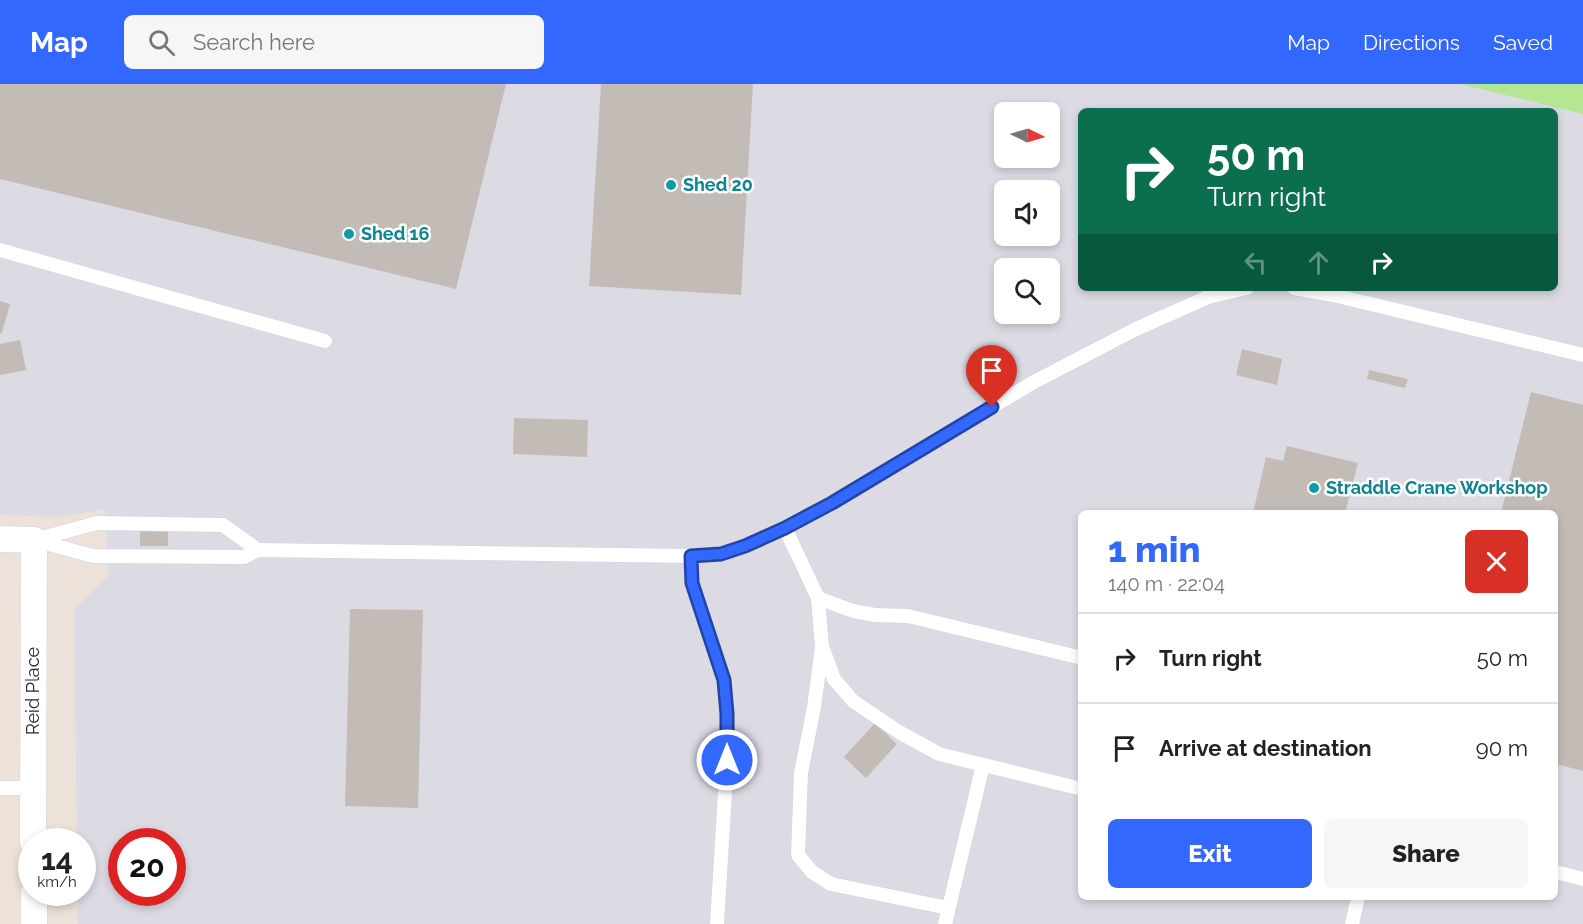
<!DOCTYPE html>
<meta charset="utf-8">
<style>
body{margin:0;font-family:Raleway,sans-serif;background:#f6f6f6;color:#222;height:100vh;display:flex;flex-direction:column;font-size:22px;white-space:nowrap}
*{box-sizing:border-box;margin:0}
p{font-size:20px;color:#767676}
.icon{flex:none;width:33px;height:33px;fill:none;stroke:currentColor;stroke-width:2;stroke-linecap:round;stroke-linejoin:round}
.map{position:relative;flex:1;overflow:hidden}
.panel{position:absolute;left:1078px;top:426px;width:480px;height:390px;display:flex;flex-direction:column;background:#fff;border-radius:9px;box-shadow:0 3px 9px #0003}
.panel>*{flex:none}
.top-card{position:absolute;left:1078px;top:24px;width:480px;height:183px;border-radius:9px;box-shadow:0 3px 9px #0003;background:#0b6e4f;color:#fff;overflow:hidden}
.needle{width:39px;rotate:95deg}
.controls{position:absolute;left:994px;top:18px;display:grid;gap:12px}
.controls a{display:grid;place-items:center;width:66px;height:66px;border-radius:9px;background:#fff;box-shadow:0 3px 9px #0003;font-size:30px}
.speed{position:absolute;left:18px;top:744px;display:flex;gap:12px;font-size:30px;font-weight:700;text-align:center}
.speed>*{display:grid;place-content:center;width:78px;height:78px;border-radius:50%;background:#fff;box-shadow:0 3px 9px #0003;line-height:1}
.speed small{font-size:15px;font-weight:400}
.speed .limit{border:9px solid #d22;background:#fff;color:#111}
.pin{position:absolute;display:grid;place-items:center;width:51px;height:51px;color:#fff;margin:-62px -26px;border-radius:50% 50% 50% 0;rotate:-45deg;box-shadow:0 0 6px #0007}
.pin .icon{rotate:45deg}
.me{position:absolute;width:66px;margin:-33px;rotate:0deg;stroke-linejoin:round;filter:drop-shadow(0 0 4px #0008)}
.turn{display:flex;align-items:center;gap:21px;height:126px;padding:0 30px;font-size:27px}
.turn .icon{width:78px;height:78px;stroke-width:2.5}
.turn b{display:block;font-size:42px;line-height:51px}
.lanes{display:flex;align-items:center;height:57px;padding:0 30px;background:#0003;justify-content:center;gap:30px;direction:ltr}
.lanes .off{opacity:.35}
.round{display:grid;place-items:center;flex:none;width:63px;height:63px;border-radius:9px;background:#f6f6f6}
.head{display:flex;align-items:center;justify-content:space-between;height:102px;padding:0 30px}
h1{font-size:36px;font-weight:800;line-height:45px;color:#3368ff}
.action{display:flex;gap:12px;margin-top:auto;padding:12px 30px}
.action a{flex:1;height:69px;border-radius:9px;background:#3368ff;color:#fff;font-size:24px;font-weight:800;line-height:69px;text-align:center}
.action a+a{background:#f6f6f6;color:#222}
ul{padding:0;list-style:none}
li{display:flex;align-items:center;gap:18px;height:90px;padding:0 30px;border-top:2px solid #e0e0e0}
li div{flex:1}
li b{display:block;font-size:22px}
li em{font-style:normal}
header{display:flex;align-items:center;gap:36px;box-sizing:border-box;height:84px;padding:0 30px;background:#3368ff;color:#fff}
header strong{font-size:28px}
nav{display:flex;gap:33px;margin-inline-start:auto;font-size:21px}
.search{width:420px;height:54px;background:#f6f6f6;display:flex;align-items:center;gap:15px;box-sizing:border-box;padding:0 21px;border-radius:9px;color:#767676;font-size:22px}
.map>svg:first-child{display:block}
.industrial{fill:#dcdae3;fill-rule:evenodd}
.green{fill:#b5e691}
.building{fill:#c3bcb6}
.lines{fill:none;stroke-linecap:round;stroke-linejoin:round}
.service-casing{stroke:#ced3e3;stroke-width:15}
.minor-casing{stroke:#ced3e3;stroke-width:27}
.service{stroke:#fff;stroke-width:14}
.minor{stroke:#fff;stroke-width:26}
.route-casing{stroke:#2144a6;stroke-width:15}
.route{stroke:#3368ff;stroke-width:10}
.culture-dot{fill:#0f9aa8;stroke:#fff;stroke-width:2}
.labels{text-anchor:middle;stroke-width:5;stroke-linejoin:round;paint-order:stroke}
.culture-label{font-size:18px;font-weight:bold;fill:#0d838f;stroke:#fff;text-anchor:start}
.street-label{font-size:18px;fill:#282828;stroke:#fff}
</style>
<header>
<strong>Map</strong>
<div class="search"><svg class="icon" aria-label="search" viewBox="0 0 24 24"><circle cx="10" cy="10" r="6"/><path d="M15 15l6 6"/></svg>Search here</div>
<nav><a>Map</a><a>Directions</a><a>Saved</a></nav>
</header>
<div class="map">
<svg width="1583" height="840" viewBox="0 0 1583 840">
<rect width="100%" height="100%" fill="#ece2d9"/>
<path class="industrial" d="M 0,0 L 1464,0 L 1583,28 L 1583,840 L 78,840 L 78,809 L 82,808 L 82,758 L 77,757 L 74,526 L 108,492 L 105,425 L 60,433 L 0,431 ZM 1082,27 L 1556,27 L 1556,204 L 1082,204 ZM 1005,28 L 1050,28 L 1050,74 L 1005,74 ZM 1005,106 L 1050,106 L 1050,152 L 1005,152 ZM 1005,184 L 1050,184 L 1050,230 L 1005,230 ZM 1082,429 L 1556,429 L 1556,813 L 1082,813 ZM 122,758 L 172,758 L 172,808 L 122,808 Z"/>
<path class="green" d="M 1460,0 L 1583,0 L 1583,30 Z"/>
<g class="building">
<path d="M 0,0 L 506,0 L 456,205 L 0,95 Z"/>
<path d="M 601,0 L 753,0 L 741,211 L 589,202 Z"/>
<path d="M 0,217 L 10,220 L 2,249 L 0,249 Z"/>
<path d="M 20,256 L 26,286 L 0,291 L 0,260 Z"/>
<path d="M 1242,265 L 1282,275 L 1277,301 L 1236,291 Z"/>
<path d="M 1369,286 L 1408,295 L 1405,304 L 1367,295 Z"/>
<path d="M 1531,308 L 1583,321 L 1583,687 L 1556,680 L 1556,429 L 1501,429 Z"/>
<path d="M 514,334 L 588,336 L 587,373 L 513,370 Z"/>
<path d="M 1287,362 L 1358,379 L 1345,429 L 1253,429 L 1266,373 L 1283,377 Z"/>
<path d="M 168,445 L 168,462 L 140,462 L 140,446 Z"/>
<path d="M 350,525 L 423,526 L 418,724 L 345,722 Z"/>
<path d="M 875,639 L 897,660 L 866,694 L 844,673 Z"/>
</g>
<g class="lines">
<g class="service-casing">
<g id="service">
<path d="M 0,166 L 325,257"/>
<path d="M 1294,204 L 1333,211 L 1583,271"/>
<path d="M 785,444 L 818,514"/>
<path d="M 34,456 L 93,472 L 244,473 L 258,466 L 691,472 L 721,470 L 745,462 L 785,444 L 832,419 L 1032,299 L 1136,245 L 1208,213 L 1247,204"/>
<path d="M 34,456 L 97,439 L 223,441 L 258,466"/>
<path d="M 691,472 L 692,499 L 724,596 L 727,630 L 727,676 L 717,840"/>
<path d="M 823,565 L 834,595 L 853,617 L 899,648 L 939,670 L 1082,705"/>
<path d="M 0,704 L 33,704"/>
<path d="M 1556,788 L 1583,795"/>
<path d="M 948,824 L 831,800 L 812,788 L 798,771 L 801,689 L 814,623 L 822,563 L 818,514 L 853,527 L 875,531 L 908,532 L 1082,574"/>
<path d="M 945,840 L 983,681"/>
<path d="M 1352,840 L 1358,813"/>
</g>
</g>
<g class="minor-casing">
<g id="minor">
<path d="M 0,455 L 34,456 L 33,758"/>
<path d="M 34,808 L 34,840"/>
</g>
</g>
<use href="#service" class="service"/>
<use href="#minor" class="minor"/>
</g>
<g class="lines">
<g class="route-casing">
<path id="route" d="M 727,676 L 727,630 L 724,596 L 692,499 L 691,472 L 721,470 L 745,462 L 785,444 L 832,419 L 992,323"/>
</g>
<use href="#route" class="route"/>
</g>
<g class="culture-dot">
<circle cx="671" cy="101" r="6"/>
<circle cx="349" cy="150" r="6"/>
<circle cx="1314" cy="404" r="6"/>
</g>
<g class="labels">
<g class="culture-label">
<text x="683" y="107">Shed 20</text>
<text x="361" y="156">Shed 16</text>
<text x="1326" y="410">Straddle Crane Workshop</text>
</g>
<g class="street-label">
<text transform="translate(33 607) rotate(-90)" y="6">Reid Place</text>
</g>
</g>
</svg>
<div class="controls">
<a><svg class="needle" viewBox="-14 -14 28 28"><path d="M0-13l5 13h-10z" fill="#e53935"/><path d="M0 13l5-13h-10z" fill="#767676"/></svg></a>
<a><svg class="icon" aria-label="sound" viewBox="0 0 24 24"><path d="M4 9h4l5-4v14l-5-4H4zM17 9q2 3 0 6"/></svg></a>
<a><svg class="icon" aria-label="search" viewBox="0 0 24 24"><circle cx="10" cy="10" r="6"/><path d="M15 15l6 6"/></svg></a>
</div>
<div class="speed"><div>14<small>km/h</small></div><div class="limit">20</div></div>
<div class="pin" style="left:992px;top:323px;background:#d93025"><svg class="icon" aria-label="arrive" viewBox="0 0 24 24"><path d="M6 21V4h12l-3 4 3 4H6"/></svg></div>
<svg class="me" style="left:727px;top:676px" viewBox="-20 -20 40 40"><circle r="17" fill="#3368ff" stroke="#fff" stroke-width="3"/><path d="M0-11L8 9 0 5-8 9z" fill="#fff"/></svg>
<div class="top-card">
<div class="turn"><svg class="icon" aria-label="right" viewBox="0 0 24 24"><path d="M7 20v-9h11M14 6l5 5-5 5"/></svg><div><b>50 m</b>Turn right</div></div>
<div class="lanes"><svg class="icon off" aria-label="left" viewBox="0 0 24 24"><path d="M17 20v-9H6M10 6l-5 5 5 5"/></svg><svg class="icon off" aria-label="ahead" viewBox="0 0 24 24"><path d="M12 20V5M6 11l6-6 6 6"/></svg><svg class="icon" aria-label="right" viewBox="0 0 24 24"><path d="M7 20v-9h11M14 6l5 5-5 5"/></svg></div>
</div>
<section class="panel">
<div class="head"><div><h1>1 min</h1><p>140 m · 22:04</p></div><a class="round" style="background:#d93025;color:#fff"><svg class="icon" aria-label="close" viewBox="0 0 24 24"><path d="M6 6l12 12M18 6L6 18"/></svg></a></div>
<ul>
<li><svg class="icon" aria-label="right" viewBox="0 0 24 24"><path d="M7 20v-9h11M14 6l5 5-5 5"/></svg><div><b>Turn right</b></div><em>50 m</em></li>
<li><svg class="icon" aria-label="arrive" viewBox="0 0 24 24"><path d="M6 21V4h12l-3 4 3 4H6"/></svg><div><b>Arrive at destination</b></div><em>90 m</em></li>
</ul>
<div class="action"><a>Exit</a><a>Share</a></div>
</section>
</div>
